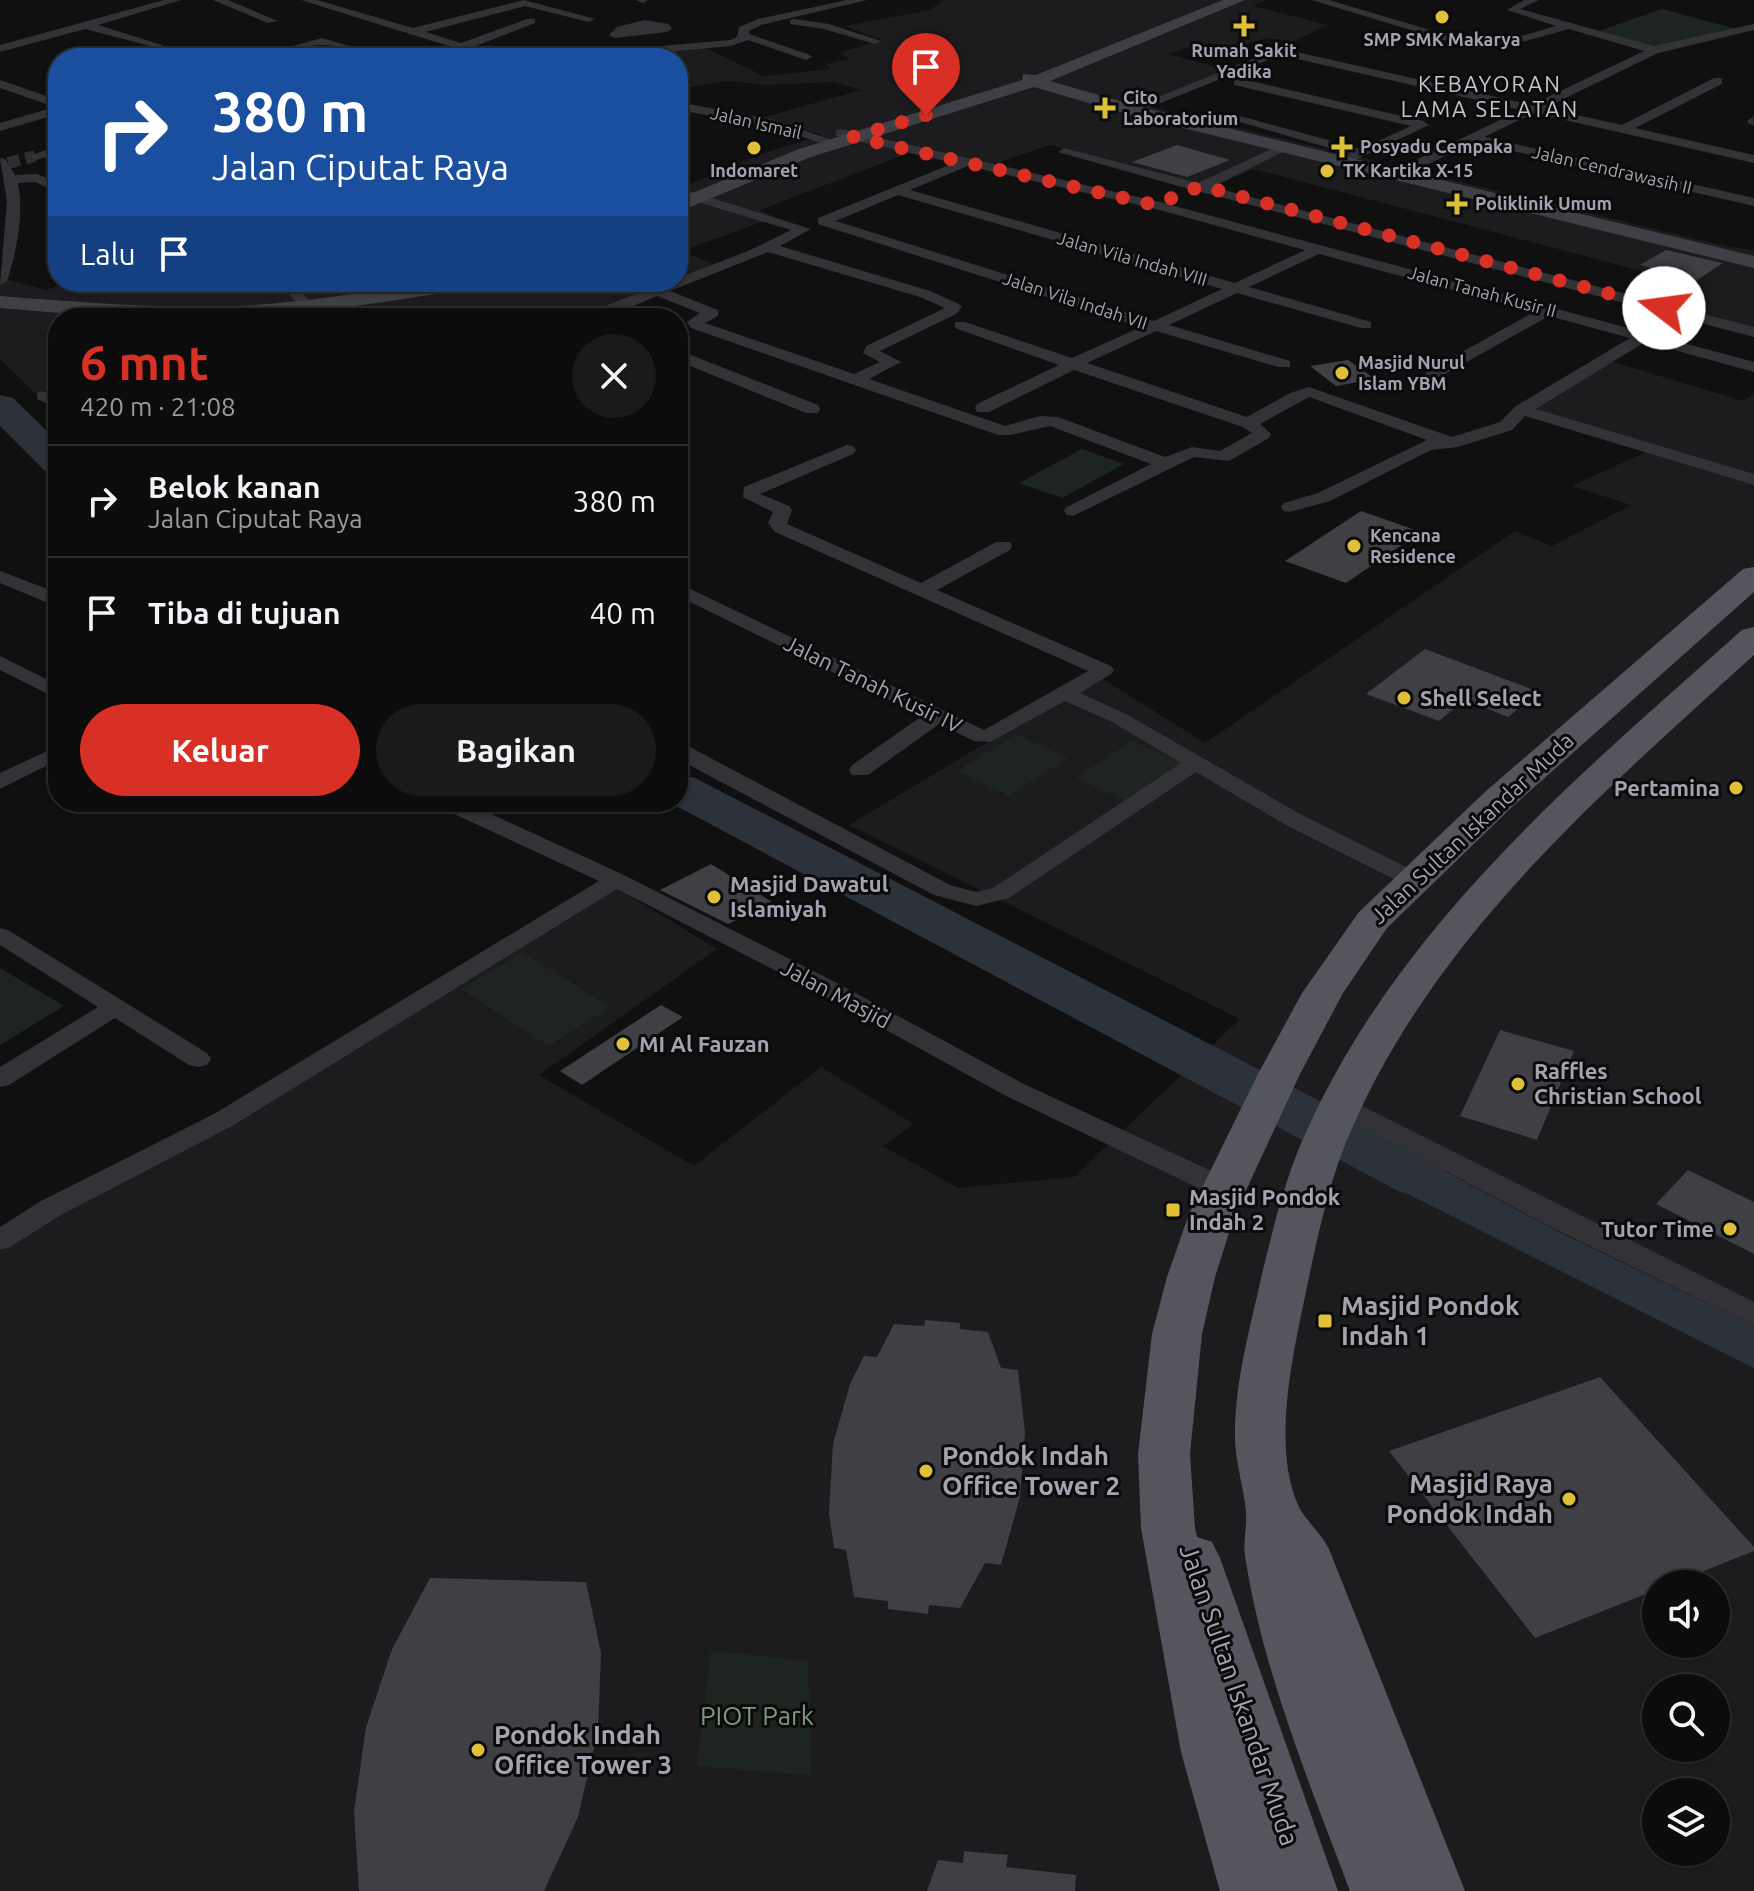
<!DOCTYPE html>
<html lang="id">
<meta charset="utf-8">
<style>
body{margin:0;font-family:Ubuntu,sans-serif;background:#1a1a1b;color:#f1f3f6;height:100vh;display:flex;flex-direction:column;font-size:30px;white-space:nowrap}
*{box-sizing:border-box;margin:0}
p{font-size:26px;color:#9a9b9d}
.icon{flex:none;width:44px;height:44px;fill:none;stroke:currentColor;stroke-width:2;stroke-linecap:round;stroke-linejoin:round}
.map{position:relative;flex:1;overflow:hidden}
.sheet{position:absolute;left:48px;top:308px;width:640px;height:504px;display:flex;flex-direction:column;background:#0c0c0d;border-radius:32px;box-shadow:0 2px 6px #0004,0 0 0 2px #2c2c2e}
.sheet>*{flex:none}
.guide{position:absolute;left:48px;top:48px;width:640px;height:244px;border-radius:32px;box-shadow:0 2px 6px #0004,0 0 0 2px #2c2c2e;background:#1a4fa0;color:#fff;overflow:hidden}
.tools{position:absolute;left:1642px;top:1570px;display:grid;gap:16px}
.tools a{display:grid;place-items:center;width:88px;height:88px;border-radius:50%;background:#0c0c0d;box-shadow:0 2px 6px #0004,0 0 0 2px #2c2c2e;font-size:40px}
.pin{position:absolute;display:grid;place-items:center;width:68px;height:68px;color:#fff;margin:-82px -34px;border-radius:50% 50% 50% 0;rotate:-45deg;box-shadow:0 0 8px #0007}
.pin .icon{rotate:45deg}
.me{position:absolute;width:88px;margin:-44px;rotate:285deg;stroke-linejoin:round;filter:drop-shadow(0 0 6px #0008)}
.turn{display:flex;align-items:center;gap:28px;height:168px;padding:0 32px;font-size:36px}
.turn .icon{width:104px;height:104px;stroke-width:2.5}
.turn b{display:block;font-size:56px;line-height:68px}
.then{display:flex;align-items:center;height:76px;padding:0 32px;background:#0003;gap:16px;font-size:30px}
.round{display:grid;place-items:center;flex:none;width:84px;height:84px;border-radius:42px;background:#1a1a1b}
.overview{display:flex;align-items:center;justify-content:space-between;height:136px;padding:0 32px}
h1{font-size:48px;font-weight:700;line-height:60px;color:#d93025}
.primary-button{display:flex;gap:16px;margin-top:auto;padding:16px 32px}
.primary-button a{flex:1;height:92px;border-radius:48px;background:#d93025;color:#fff;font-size:32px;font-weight:700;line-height:92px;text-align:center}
.primary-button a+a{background:#1a1a1b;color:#f1f3f6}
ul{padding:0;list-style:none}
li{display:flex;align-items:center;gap:24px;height:112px;padding:0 32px;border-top:2px solid #2c2c2e}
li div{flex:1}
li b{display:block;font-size:30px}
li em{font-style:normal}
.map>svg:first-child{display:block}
.built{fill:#1c1c1e;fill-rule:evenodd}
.green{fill:#1e2520}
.water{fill:#2c323a}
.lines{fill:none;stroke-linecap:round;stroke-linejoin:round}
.river{fill:#2c323a;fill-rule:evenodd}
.building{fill:#3f3f44}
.minor-tunnel{stroke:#2d2e31;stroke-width:12;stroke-dasharray:12 6;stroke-linecap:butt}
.minor{fill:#333337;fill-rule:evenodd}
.secondary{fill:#3f4045;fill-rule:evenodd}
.trunk{fill:#55565d;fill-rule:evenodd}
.route{stroke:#d93025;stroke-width:14;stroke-dasharray:0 25.2}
.poi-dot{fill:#e0c039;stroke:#0b0b0c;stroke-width:3}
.labels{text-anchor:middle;stroke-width:6;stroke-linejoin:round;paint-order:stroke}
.far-poi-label{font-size:18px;font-weight:bold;fill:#a2a4b0;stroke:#0b0b0c;text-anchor:start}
.far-street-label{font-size:18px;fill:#a2a4b0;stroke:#0b0b0c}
.far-quarter-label{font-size:22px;letter-spacing:2px;fill:#c3c4cd;stroke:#0b0b0c}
.street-label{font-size:22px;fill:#a2a4b0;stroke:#0b0b0c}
.poi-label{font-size:22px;font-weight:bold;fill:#a2a4b0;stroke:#0b0b0c;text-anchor:start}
.near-poi-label{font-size:26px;font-weight:bold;fill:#a2a4b0;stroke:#0b0b0c;text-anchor:start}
.near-street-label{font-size:26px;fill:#a2a4b0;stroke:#0b0b0c}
.near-park-label{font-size:26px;fill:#7a9a81;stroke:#0b0b0c}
</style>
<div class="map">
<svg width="1754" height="1891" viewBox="0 0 1754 1891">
<rect width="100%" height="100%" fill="#101011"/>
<g class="built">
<path d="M 944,0 L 1266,0 L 1253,6 L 1328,25 L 1293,42 L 1266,38 L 1218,53 L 1189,47 L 1169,54 L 1230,71 L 1144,105 L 1725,246 L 1754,250 L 1754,331 L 1650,305 L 1687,283 L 1254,169 L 1210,188 L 1050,145 L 991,165 L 922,148 L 760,210 L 776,217 L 682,251 L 720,267 L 592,313 L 589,318 L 58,318 L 58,386 L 36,394 L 0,359 L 0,278 L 47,290 L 65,282 L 678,282 L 678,182 L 688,185 L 758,155 L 822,135 L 761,118 L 861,90 L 834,82 L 766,85 L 729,81 L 678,89 L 678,58 L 572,58 L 697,44 L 764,76 L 831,69 L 826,64 L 849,59 L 840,52 L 883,40 L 844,26 L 930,10 Z"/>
<path d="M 1610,361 L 1743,401 L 1754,394 L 1754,1891 L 0,1891 L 0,1246 L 607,882 L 717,949 L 539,1075 L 694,1166 L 821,1067 L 914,1124 L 883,1146 L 958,1188 L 1074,1177 L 1240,1019 L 849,825 L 1098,676 L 1205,743 L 1515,531 L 1552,546 L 1631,505 L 1572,486 L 1652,449 L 1533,411 ZM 1656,1584 L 1716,1584 L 1716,1644 L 1656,1644 ZM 1656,1688 L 1716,1688 L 1716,1748 L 1656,1748 ZM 1656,1792 L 1716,1792 L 1716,1852 L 1656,1852 Z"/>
</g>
<g class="green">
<path d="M 1662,9 L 1736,29 L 1653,48 L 1596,32 Z"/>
<path d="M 1082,449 L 1124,464 L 1062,498 L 1019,483 Z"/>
<path d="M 1016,734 L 1068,758 L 1009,796 L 957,771 Z"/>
<path d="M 1132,741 L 1187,765 L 1130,803 L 1076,778 Z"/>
<path d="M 522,952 L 611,1007 L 549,1046 L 461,989 Z"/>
<path d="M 0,968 L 64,1006 L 0,1045 Z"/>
<path d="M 711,1651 L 808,1661 L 811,1775 L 697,1766 Z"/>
</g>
<path class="water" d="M 1360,1126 L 1559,1232 L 1754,1326 L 1754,1368 L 1348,1164 Z"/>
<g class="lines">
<g class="river">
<path d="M 0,395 L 13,398 L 58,442 L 58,474 L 45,471 L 0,426 Z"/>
<path d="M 678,774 L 695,778 L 1440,1163 L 1448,1177 L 1440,1191 L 1419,1197 L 1398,1191 L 669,802 L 678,802 Z"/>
</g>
</g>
<g class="building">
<path d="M 1177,145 L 1230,160 L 1187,177 L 1132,162 Z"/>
<path d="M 1666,250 L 1722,263 L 1723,263 L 1697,280 L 1640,265 Z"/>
<path d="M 1348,360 L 1375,379 L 1336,386 L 1310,366 Z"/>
<path d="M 1361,511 L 1421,532 L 1346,583 L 1285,561 Z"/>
<path d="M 1425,649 L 1539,692 L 1508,717 L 1465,700 L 1439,721 L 1366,694 Z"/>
<path d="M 711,864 L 772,902 L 728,924 L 660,890 Z"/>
<path d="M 661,1005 L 683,1017 L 582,1085 L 560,1071 Z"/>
<path d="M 1500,1030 L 1574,1051 L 1537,1140 L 1460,1116 Z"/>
<path d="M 1688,1170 L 1754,1202 L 1754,1254 L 1656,1204 Z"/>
<path d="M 925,1320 L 960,1323 L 960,1329 L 988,1332 L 1001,1368 L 1018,1370 L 1025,1432 L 1020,1497 L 1001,1565 L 985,1563 L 960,1608 L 929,1605 L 928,1614 L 888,1609 L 888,1601 L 854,1597 L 846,1550 L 834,1548 L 829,1513 L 833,1444 L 850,1384 L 864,1356 L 877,1357 L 894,1324 L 924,1326 Z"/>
<path d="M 1600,1377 L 1754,1547 L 1754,1551 L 1671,1584 L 1656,1584 L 1656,1590 L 1535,1638 L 1389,1451 Z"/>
<path d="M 430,1578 L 586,1582 L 601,1653 L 598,1731 L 578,1817 L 544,1891 L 359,1891 L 354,1812 L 366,1727 L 392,1649 Z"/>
<path d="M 964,1851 L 1008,1855 L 1006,1867 L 1076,1875 L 1075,1891 L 927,1891 L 938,1860 L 963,1863 Z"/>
</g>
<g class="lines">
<path class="minor-tunnel" d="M 8,163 L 35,156"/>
<g class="minor">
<path d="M 164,0 L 181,0 L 98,25 L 162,45 L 162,49 L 85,29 L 0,52 L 0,45 Z"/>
<path d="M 213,0 L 228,0 L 278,21 L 268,23 Z"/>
<path d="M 301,0 L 317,0 L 413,28 L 524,0 L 595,19 L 589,22 L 525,6 L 425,32 L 461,43 L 527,19 L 535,19 L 535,23 L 473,47 L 505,58 L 487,58 Z"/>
<path d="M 636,0 L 648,0 L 643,3 Z"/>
<path d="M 847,0 L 867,0 L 761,25 L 749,31 L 749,34 L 810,55 L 812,57 L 806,60 L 748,40 L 731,46 L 600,58 L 554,58 L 560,55 L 730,40 L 737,37 L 739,27 L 758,19 Z"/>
<path d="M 1312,0 L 1329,0 L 1474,43 L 1500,42 L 1556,26 L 1507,10 L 1524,0 L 1539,0 L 1520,9 L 1654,46 L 1754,24 L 1754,30 L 1658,53 L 1545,108 L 1622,125 L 1714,78 L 1722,78 L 1722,84 L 1635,128 L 1754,155 L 1754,163 L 1534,113 L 1484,137 L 1754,198 L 1754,206 L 1473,142 L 1401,178 L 1391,178 L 1391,172 L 1521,110 L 1280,55 L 1136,113 L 1126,110 L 1279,48 L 1531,105 L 1644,51 L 1569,29 L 1500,48 L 1473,49 Z"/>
<path d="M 794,19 L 829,24 L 881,41 L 875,44 L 824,29 L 790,24 L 790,20 Z"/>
<path d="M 645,20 L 669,24 L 672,29 L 666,32 L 615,38 L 609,35 L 617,27 Z"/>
<path d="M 322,38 L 390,58 C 366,58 345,45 322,45 C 301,44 274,58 248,58 Z"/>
<path d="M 1238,78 L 1423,121 L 1429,125 L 1349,163 L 1342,159 L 1350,154 L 1223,117 L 1229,113 L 1361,149 L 1411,126 L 1234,85 L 1234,79 Z"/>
<path d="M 0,80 L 58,100 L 58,114 L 0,131 L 0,123 L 55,107 L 0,88 Z"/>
<path d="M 678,102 L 774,120 L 840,143 L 834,147 L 768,126 L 678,110 Z"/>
<path d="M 1753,117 L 1754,125 L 1749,124 L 1747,121 Z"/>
<path d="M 840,129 L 1160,202 L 1754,362 L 1754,372 L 1645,342 L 1536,409 L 1754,474 L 1754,485 L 1525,416 L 1512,430 L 1458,447 L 1431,450 L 1330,501 L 1290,512 L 1284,511 L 1281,507 L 1284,503 L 1318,493 L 1427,440 L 1309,397 L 1260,424 L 1271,434 L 1269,438 L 1229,461 L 1194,457 L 1073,516 L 1067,515 L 1064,511 L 1067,507 L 1151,464 L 1050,426 L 1010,435 L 998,435 L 691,328 L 687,322 L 700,313 L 657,296 L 604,318 L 588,318 L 595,310 L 667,282 L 678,282 L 678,278 L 748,251 L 791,230 L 681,197 L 681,191 L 686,190 L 811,229 L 780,246 L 930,291 L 959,304 L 962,307 L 956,314 L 880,351 L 901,362 L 869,379 L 1005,426 L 1040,416 L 1058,417 L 1165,457 L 1192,447 L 1220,451 L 1252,433 L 1243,427 L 1074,370 L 989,412 L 977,412 L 975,408 L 977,404 L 1059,365 L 955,328 L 955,322 L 965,322 L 1072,358 L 1141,327 L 818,224 L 818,218 L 954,163 L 836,136 L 836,130 ZM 968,166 L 1152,208 L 1305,250 L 1235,283 L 910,190 ZM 898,195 L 1222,289 L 1154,321 L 836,221 ZM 768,252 L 920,297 L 945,308 L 866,346 L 863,353 L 880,362 L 854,374 L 705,323 L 718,316 L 718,310 L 670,291 ZM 1319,254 L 1534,312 L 1426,372 L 1426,378 L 1438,378 L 1549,316 L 1630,338 L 1516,406 L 1500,422 L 1452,437 L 1309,387 L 1290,393 L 1247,417 L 1087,363 L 1156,331 L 1278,367 L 1290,367 L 1290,361 L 1169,325 L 1237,293 L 1361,328 L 1371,328 L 1371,322 L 1249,287 Z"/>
<path d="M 1280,145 L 1291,148 L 1212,187 L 1754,327 L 1754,337 L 1201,192 L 1191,192 L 1189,189 L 1058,152 L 1064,148 L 1198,183 Z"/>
<path d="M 58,146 L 58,154 L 35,160 L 29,156 Z"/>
<path d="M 0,158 L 5,159 L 15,175 L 37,174 L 58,183 L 58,192 L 35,182 L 18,183 C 24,215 17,250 7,281 L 0,285 L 7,201 Z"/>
<path d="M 278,282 L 293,282 L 308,299 L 306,302 L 296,302 Z"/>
<path d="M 678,350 L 818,405 L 820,409 L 818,413 L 806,413 L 678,361 Z"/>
<path d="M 43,391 L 58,397 L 58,408 L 37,399 L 37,393 Z"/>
<path d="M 847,445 L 853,446 L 856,450 L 853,454 L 760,494 L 789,506 L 792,510 L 787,524 L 921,583 L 996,542 L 1010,542 L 1012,546 L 1010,550 L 937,590 L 1111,666 L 1114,670 L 1111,674 L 1080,693 L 1126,714 L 1302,815 L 1420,874 L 1424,879 L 1420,884 L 1404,884 L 1286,825 L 1196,772 L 1009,898 L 976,906 L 934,895 L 678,759 L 678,744 L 686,745 L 950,885 L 976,892 L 993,888 L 1181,763 L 1112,722 L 1065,701 L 990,742 L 974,741 L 939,724 L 868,775 L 852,775 L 849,770 L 852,765 L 922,716 L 678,596 L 678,583 L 984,730 L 1088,671 L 775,532 L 768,523 L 773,512 L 743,497 L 744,487 Z"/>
<path d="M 0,571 L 58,593 L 58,607 L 0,583 Z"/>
<path d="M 0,656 L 58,685 L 58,699 L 0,670 Z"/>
<path d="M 58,746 L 58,760 L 0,789 L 0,773 Z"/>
<path d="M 436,802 L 465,802 L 624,875 L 837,983 L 1024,1084 L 1233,1181 L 1237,1188 L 1233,1195 L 1223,1197 L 1213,1195 L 1006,1096 L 819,993 L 617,889 L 232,1126 L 61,1215 L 10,1247 L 0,1250 L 0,1227 L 41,1201 L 214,1114 L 599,881 L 439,807 Z"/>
<path d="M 0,928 L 8,930 L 207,1053 L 211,1059 L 207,1065 L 198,1067 L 189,1065 L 115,1018 L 9,1085 L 0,1087 L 0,1067 L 98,1007 L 0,945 Z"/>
<path d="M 1342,1096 L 1754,1302 L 1754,1326 L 1551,1227 L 1333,1111 L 1329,1105 L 1333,1099 Z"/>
</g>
<g class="secondary">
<path d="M 1223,0 L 1245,0 L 1050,81 L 1137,106 L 1754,256 L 1754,268 L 1126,114 L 1034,87 L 811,157 L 678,212 L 678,199 L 799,149 L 1022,80 L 1023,74 L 1036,75 Z"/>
<path d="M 433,282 L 487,282 L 477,288 C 400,299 323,313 245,318 C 164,323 81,315 0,308 L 0,296 C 79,302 159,309 238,306 C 303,303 368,291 433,282 Z"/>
</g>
<g class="trunk">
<path d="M 1754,567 L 1754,592 L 1512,807 L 1387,928 L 1343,993 L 1300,1074 L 1235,1214 L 1215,1277 L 1202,1334 L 1190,1454 L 1195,1528 L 1197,1537 L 1212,1542 L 1220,1558 L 1338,1891 L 1220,1891 L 1181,1752 L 1141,1528 L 1138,1454 L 1152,1334 L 1167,1277 L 1189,1214 L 1258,1074 L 1302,993 L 1359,912 L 1486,791 L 1743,569 Z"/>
<path d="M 1754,627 L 1754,655 C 1600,795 1439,932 1353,1126 C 1331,1174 1320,1226 1309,1277 C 1296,1342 1270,1441 1298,1505 C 1305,1520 1321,1533 1329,1549 L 1465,1891 L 1350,1891 C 1309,1782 1263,1672 1245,1556 C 1243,1542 1247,1527 1246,1512 C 1244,1488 1236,1465 1235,1440 C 1234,1384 1250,1329 1262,1274 C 1274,1225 1286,1174 1308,1128 C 1402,922 1577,777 1742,630 Z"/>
</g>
</g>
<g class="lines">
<path class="route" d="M 926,115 L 853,137 L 1155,205 L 1201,186 L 1664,308"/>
</g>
<g class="poi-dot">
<circle cx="1442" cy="17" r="8"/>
<path d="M1240 14h8v8h8v8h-8v8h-8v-8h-8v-8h8z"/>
<path d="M1101 96h8v8h8v8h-8v8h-8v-8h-8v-8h8z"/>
<path d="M1338 135h8v8h8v8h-8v8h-8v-8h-8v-8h8z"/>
<circle cx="754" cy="148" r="8"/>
<circle cx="1327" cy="171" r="8"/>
<path d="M1453 192h8v8h8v8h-8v8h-8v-8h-8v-8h8z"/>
<circle cx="1342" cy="373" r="8"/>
<circle cx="1354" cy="546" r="8"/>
<circle cx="1404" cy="698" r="8"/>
<circle cx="1736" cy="788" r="8"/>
<circle cx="714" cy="897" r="8"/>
<circle cx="623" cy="1044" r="8"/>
<circle cx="1518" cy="1084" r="8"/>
<rect x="1165" y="1202" width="16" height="16" rx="4"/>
<circle cx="1730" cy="1229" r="8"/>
<rect x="1317" y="1313" width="16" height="16" rx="4"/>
<circle cx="926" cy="1471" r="8"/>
<circle cx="1569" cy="1499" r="8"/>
<circle cx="478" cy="1750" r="8"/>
</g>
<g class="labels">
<g class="far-poi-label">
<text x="1442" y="46" text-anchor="middle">SMP SMK Makarya</text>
<text x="1244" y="57" text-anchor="middle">Rumah Sakit<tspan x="1244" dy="21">Yadika</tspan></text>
<text x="1123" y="104">Cito<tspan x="1123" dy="21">Laboratorium</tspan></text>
<text x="1360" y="153">Posyadu Cempaka</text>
<text x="754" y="177" text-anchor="middle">Indomaret</text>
<text x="1343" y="177">TK Kartika X-15</text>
<text x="1475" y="210">Poliklinik Umum</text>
<text x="1358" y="369">Masjid Nurul<tspan x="1358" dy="21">Islam YBM</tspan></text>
<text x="1370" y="542">Kencana<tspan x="1370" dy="21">Residence</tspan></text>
</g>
<g class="far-street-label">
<text transform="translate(756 123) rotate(13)" y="6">Jalan Ismail</text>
<text transform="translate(1612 170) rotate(13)" y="6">Jalan Cendrawasih II</text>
<text transform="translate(1132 259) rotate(16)" y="6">Jalan Vila Indah VIII</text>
<text transform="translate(1482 292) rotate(15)" y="6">Jalan Tanah Kusir II</text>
<text transform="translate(1075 301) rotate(18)" y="6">Jalan Vila Indah VII</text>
</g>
<g class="far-quarter-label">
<text x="1490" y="92">KEBAYORAN<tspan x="1490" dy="25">LAMA SELATAN</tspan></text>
</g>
<g class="street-label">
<text transform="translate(873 684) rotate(26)" y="8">Jalan Tanah Kusir IV</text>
<text transform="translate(1472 828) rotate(-43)" y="8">Jalan Sultan Iskandar Muda</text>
<text transform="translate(836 994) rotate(28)" y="8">Jalan Masjid</text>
</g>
<g class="poi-label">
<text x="1420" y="706">Shell Select</text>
<text x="1720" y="796" text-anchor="end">Pertamina</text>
<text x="730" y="892">Masjid Dawatul<tspan x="730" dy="25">Islamiyah</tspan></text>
<text x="639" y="1052">MI Al Fauzan</text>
<text x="1534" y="1079">Raffles<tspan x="1534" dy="25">Christian School</tspan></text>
<text x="1189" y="1205">Masjid Pondok<tspan x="1189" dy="25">Indah 2</tspan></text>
<text x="1714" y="1237" text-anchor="end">Tutor Time</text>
</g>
<g class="near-poi-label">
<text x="1341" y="1315">Masjid Pondok<tspan x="1341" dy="30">Indah 1</tspan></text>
<text x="942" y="1465">Pondok Indah<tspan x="942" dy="30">Office Tower 2</tspan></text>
<text x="1553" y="1493" text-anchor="end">Masjid Raya<tspan x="1553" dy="30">Pondok Indah</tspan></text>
<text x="494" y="1744">Pondok Indah<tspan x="494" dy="30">Office Tower 3</tspan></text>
</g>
<g class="near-street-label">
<text transform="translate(1239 1695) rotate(71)" y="9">Jalan Sultan Iskandar Muda</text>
</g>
<g class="near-park-label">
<text x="757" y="1725">PIOT Park</text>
</g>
</g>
</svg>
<div class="tools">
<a><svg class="icon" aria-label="sound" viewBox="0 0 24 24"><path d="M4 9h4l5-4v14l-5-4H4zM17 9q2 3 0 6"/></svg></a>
<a><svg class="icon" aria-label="search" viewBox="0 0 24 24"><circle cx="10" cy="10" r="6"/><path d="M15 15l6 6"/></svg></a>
<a><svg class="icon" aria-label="layers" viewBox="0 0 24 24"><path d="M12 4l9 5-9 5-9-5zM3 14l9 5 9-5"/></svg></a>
</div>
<div class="pin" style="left:926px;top:115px;background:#d93025"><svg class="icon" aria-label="arrive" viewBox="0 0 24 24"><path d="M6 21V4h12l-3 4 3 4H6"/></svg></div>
<svg class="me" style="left:1664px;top:308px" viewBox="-20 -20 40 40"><circle r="19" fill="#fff"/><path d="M0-13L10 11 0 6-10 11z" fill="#d93025"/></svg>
<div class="guide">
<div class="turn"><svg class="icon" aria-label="right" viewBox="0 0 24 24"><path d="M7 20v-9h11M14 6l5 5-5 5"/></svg><div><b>380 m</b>Jalan Ciputat Raya</div></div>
<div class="then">Lalu<svg class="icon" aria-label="arrive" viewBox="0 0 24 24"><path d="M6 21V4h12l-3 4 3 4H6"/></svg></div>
</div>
<section class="sheet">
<div class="overview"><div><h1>6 mnt</h1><p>420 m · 21:08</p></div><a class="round"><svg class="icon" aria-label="close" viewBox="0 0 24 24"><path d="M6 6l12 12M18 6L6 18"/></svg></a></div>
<ul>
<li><svg class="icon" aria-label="right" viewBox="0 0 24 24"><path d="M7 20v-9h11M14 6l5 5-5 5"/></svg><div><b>Belok kanan</b><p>Jalan Ciputat Raya</p></div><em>380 m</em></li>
<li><svg class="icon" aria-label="arrive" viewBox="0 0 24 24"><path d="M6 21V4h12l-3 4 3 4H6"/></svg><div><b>Tiba di tujuan</b></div><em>40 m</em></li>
</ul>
<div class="primary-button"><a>Keluar</a><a>Bagikan</a></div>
</section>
</div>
